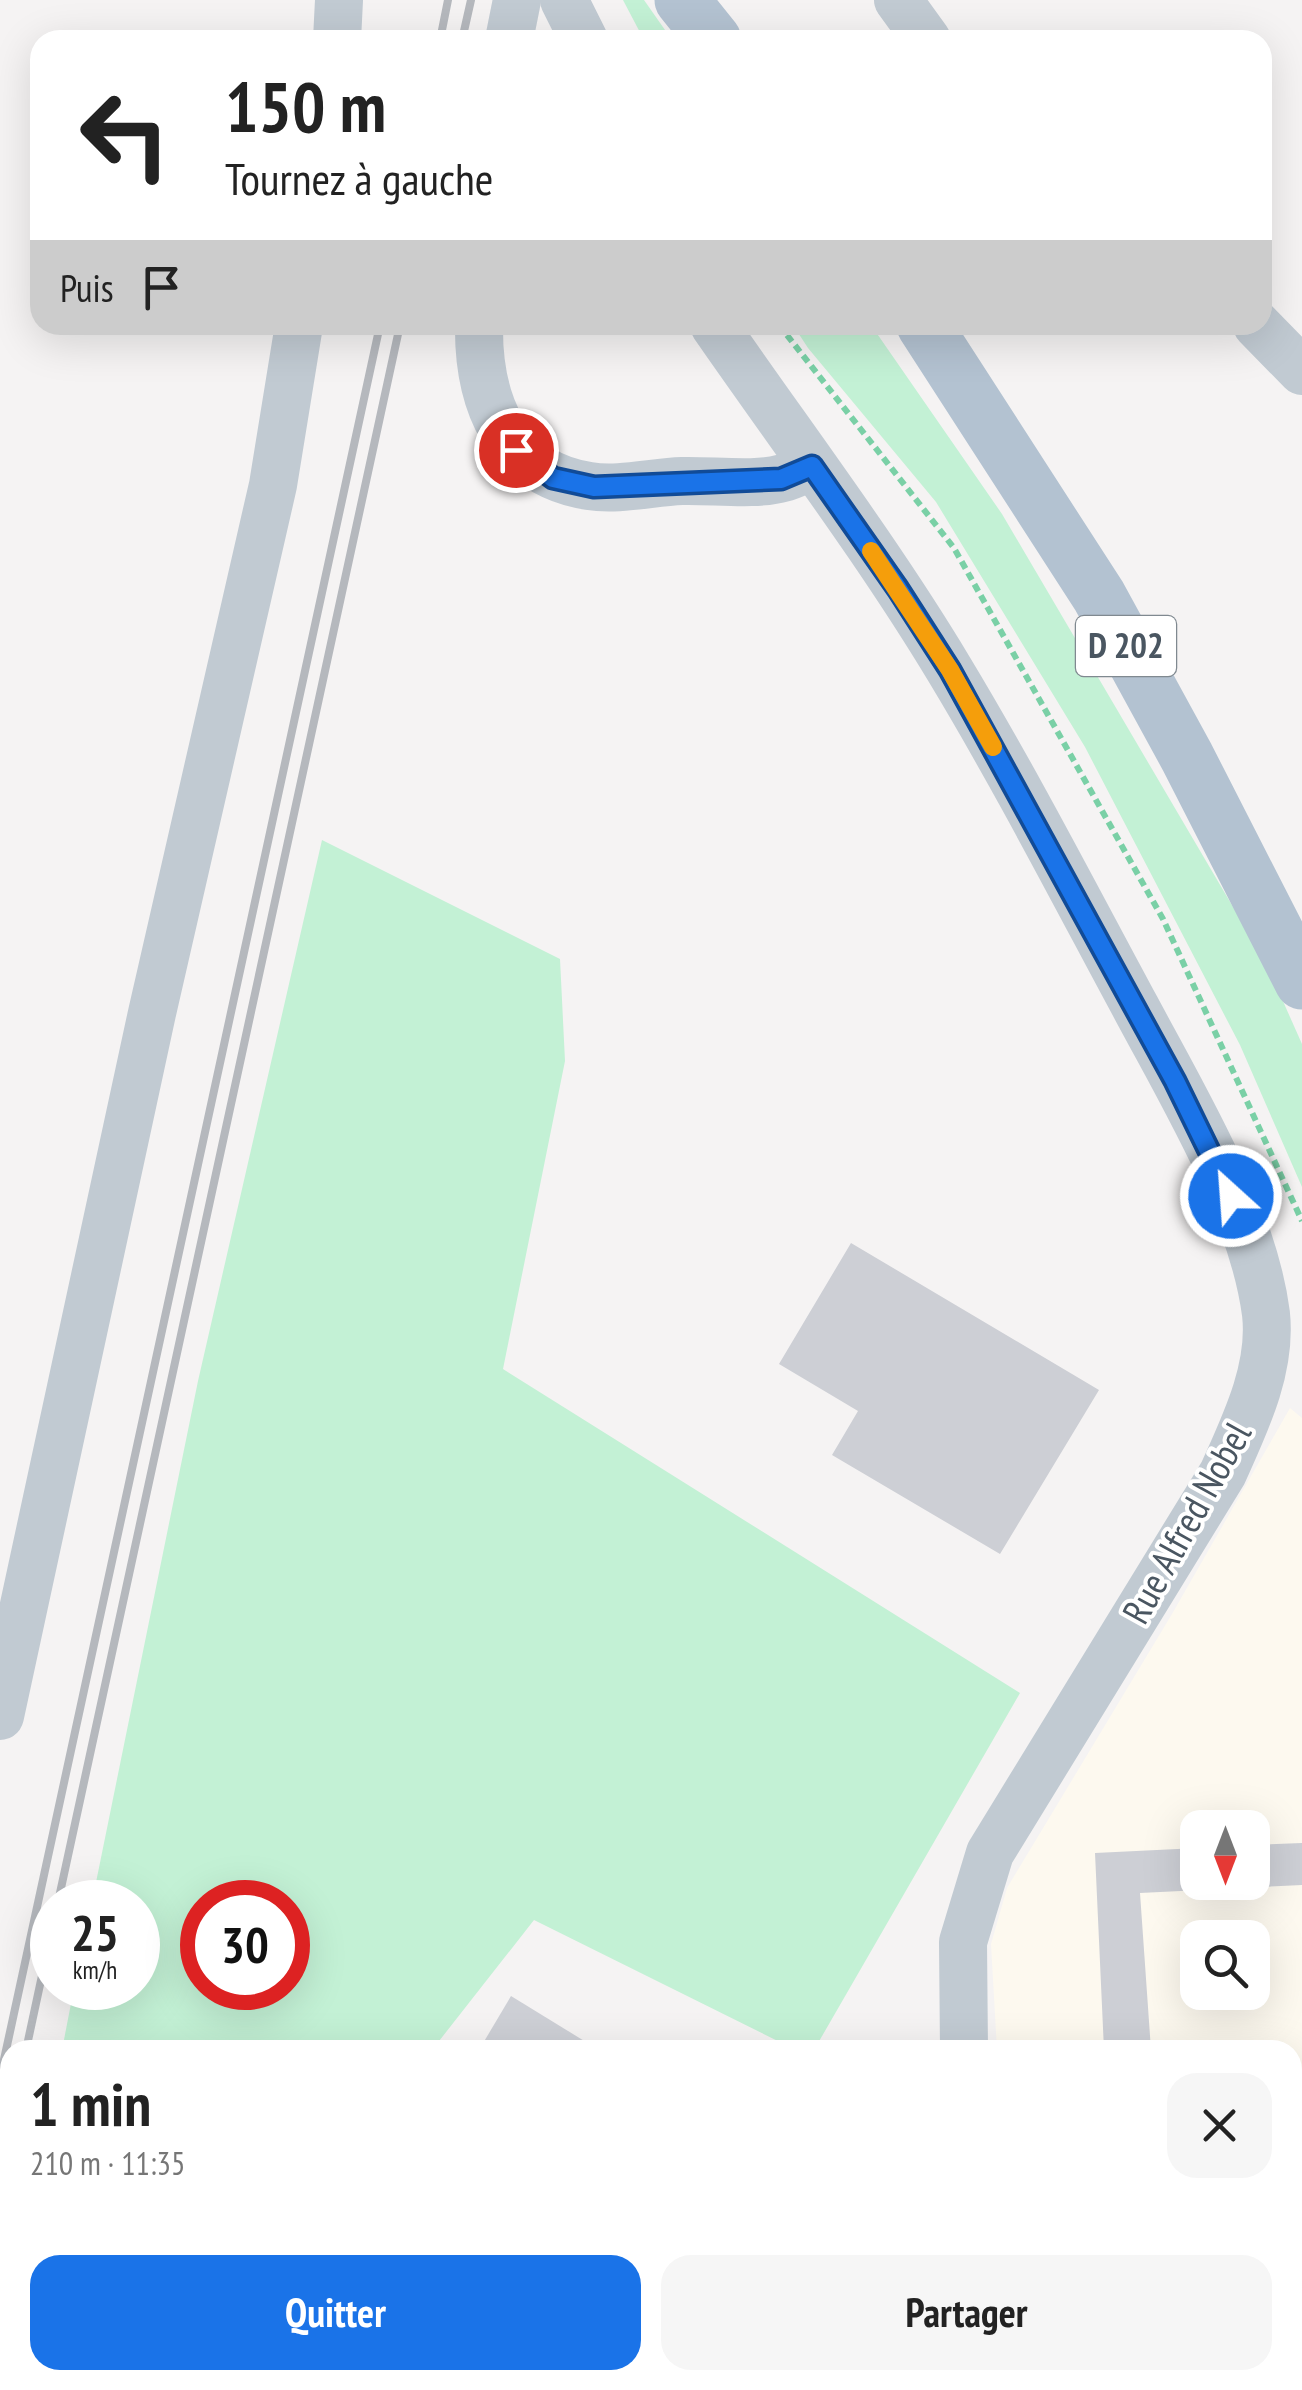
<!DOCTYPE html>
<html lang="fr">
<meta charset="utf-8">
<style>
body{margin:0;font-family:"PT Sans Narrow",sans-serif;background:#f6f6f6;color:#222;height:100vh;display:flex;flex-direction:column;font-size:38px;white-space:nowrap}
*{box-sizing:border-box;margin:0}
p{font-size:32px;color:#767676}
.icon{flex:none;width:55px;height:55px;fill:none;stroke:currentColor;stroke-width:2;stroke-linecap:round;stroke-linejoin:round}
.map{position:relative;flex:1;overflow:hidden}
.panel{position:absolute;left:0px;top:2040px;width:1302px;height:350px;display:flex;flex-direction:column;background:#fff;border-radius:30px 30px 0 0;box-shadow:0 10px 40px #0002}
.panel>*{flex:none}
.guide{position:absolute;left:30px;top:30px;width:1242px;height:305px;border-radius:30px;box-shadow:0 10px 40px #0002;background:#fff;color:#222;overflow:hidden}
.needle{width:65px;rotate:180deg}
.tools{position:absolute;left:1180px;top:1810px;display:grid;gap:20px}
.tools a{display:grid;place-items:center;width:90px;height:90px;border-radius:20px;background:#fff;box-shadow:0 10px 40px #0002;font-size:50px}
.speed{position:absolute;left:30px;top:1880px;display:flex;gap:20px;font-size:50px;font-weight:700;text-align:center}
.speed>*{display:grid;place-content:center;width:130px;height:130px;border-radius:50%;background:#fff;box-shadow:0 10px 40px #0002;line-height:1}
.speed small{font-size:25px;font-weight:400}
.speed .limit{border:15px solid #d22;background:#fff;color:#111}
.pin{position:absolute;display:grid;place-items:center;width:85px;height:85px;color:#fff;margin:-42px;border:5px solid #fff;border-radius:50%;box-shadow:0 2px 10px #0007}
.me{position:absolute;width:110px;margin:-55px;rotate:334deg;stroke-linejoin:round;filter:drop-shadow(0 0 8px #0008)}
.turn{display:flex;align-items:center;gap:35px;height:210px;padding:0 30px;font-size:45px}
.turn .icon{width:130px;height:130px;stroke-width:2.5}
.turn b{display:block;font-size:70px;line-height:85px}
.then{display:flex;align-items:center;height:95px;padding:0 30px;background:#0003;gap:20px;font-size:38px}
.round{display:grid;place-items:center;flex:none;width:105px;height:105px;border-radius:30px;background:#f6f6f6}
.overview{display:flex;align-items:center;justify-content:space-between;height:170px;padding:0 30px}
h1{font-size:60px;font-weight:700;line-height:75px}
.primary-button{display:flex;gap:20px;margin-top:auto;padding:20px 30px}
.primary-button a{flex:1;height:115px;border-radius:30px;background:#1a73e8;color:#fff;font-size:40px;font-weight:700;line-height:115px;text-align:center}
.primary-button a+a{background:#f6f6f6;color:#222}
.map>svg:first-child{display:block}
.commercial{fill:#fdf9ef;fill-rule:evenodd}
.green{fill:#c3f1d5;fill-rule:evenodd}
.building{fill:#cdcfd5}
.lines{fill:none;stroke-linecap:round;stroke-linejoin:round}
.path{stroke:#7ad0a6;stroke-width:6;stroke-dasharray:8 5;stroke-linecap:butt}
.minor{stroke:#c1cad2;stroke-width:48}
.major{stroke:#b3c2d1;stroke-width:55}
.rail{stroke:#b5b8bd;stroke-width:8}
.route-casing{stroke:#114b97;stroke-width:25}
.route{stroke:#1a73e8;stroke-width:18}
.slow{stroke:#f59e0b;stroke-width:18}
.labels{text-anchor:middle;stroke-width:8;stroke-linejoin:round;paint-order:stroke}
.shield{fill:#fff;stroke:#808990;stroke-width:2.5}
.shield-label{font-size:35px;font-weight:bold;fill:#4a5661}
.street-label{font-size:38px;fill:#4a5661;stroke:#fff}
</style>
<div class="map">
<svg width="1302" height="2390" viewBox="0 0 1302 2390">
<rect width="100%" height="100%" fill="#f5f3f3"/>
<path class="commercial" d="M 1290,1408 L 1302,1418 L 1302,2390 L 1025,2390 L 1023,2380 L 1292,2380 L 1292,2050 L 997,2050 L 991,1944 L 1007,1888 L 1172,1614 ZM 1198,1828 L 1252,1828 L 1252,1882 L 1198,1882 ZM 1198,1938 L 1252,1938 L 1252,1992 L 1198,1992 Z"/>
<g class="green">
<path d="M 623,0 L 644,0 L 672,40 L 644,40 Z"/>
<path d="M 793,325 L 871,325 L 1002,514 L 1266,963 L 1302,1044 L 1302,1187 L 1240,1045 L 1085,747 L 936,502 L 808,348 Z"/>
<path d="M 322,840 L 560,959 L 565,1061 L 503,1369 L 1020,1693 L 814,2050 L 796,2050 L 534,1920 L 432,2050 L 62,2050 L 74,1988 L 138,1988 L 138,1902 L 92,1902 L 198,1381 ZM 202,1902 L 288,1902 L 288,1988 L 202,1988 Z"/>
</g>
<g class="building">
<path d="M 851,1243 L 1099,1390 L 1000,1554 L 832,1455 L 858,1411 L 779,1364 Z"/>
<path d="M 1302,1843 L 1302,1885 L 1140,1893 L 1151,2050 L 1104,2050 L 1095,1853 L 1198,1848 L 1198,1882 L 1252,1882 L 1252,1845 Z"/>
<path d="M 511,1996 L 599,2050 L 479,2050 Z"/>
<rect x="1292" y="2106" width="10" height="93"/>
<path d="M 1302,2232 L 1302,2390 L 1066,2390 L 1065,2380 L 1292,2380 L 1292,2233 Z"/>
<path d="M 714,2380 L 790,2380 L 780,2390 L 725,2390 Z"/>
</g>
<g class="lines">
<path class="path" d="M 779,325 L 954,548 L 1163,919 L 1302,1221"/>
<g class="minor">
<path d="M 564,0 L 584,40"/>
<path d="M 898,0 L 927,40"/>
<path d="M 337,40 L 339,0"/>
<path d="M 509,40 L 517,0"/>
<path d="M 479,325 C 478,402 506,473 589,486 C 618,491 653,482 682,481 C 712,480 756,486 783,478 C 793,476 802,470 812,466"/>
<path d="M 714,325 C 793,439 878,551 949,669 C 1016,780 1075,895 1136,1008 C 1184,1098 1253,1212 1266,1314 C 1272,1369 1245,1424 1223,1473 L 990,1853 L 963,1942 L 964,2050"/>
<path d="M 1257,325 L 1302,371"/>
<path d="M 0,1716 L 152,1013 L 273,485 L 299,325"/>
<path d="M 591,2380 L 602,2390"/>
<path d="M 985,2380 L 987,2390"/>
</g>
<g class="major">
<path d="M 682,0 L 714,40"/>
<path d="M 924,325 L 1099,596 L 1187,757 L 1302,982"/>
</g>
<g class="rail">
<path d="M 440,40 L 448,0"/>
<path d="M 462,40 L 471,0"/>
<path d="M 58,1902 L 400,325"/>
<path d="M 26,2050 L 52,1929"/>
<path d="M 0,2078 L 380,325"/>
<path d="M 0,2171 L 10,2125"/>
</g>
</g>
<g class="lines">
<g class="route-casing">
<path id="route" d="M 516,450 L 553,478 L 594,487 L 781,479 L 812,466 L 898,589 L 950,670 L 1175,1081 L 1231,1196"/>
</g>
<use href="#route" class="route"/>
<path class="slow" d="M 871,551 L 950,670 L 993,747"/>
</g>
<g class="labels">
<rect class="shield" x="1076" y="616" width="100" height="60" rx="8"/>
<g class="shield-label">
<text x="1126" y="658">D 202</text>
</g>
<g class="street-label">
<text transform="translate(1187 1523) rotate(-61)" y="13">Rue Alfred Nobel</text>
</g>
</g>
</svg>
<div class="tools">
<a><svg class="needle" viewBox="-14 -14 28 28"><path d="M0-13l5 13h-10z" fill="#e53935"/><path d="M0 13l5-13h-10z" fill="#767676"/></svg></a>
<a><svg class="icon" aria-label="search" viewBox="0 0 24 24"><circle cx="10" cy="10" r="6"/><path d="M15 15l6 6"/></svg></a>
</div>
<div class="speed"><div>25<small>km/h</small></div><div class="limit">30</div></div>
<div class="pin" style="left:516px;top:450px;background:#d93025"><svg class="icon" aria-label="arrive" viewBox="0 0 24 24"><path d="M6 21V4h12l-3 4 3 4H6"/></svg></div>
<svg class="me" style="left:1231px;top:1196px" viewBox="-20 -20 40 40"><circle r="17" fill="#1a73e8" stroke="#fff" stroke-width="3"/><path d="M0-11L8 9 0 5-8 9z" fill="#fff"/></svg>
<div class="guide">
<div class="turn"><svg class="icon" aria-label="left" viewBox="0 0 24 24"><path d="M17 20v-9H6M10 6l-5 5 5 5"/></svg><div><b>150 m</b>Tournez à gauche</div></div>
<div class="then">Puis<svg class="icon" aria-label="arrive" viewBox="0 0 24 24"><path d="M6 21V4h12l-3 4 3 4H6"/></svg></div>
</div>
<section class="panel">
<div class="overview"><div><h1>1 min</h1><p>210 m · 11:35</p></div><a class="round"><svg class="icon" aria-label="close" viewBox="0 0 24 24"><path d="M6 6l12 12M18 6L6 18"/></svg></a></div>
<div class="primary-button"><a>Quitter</a><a>Partager</a></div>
</section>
</div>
